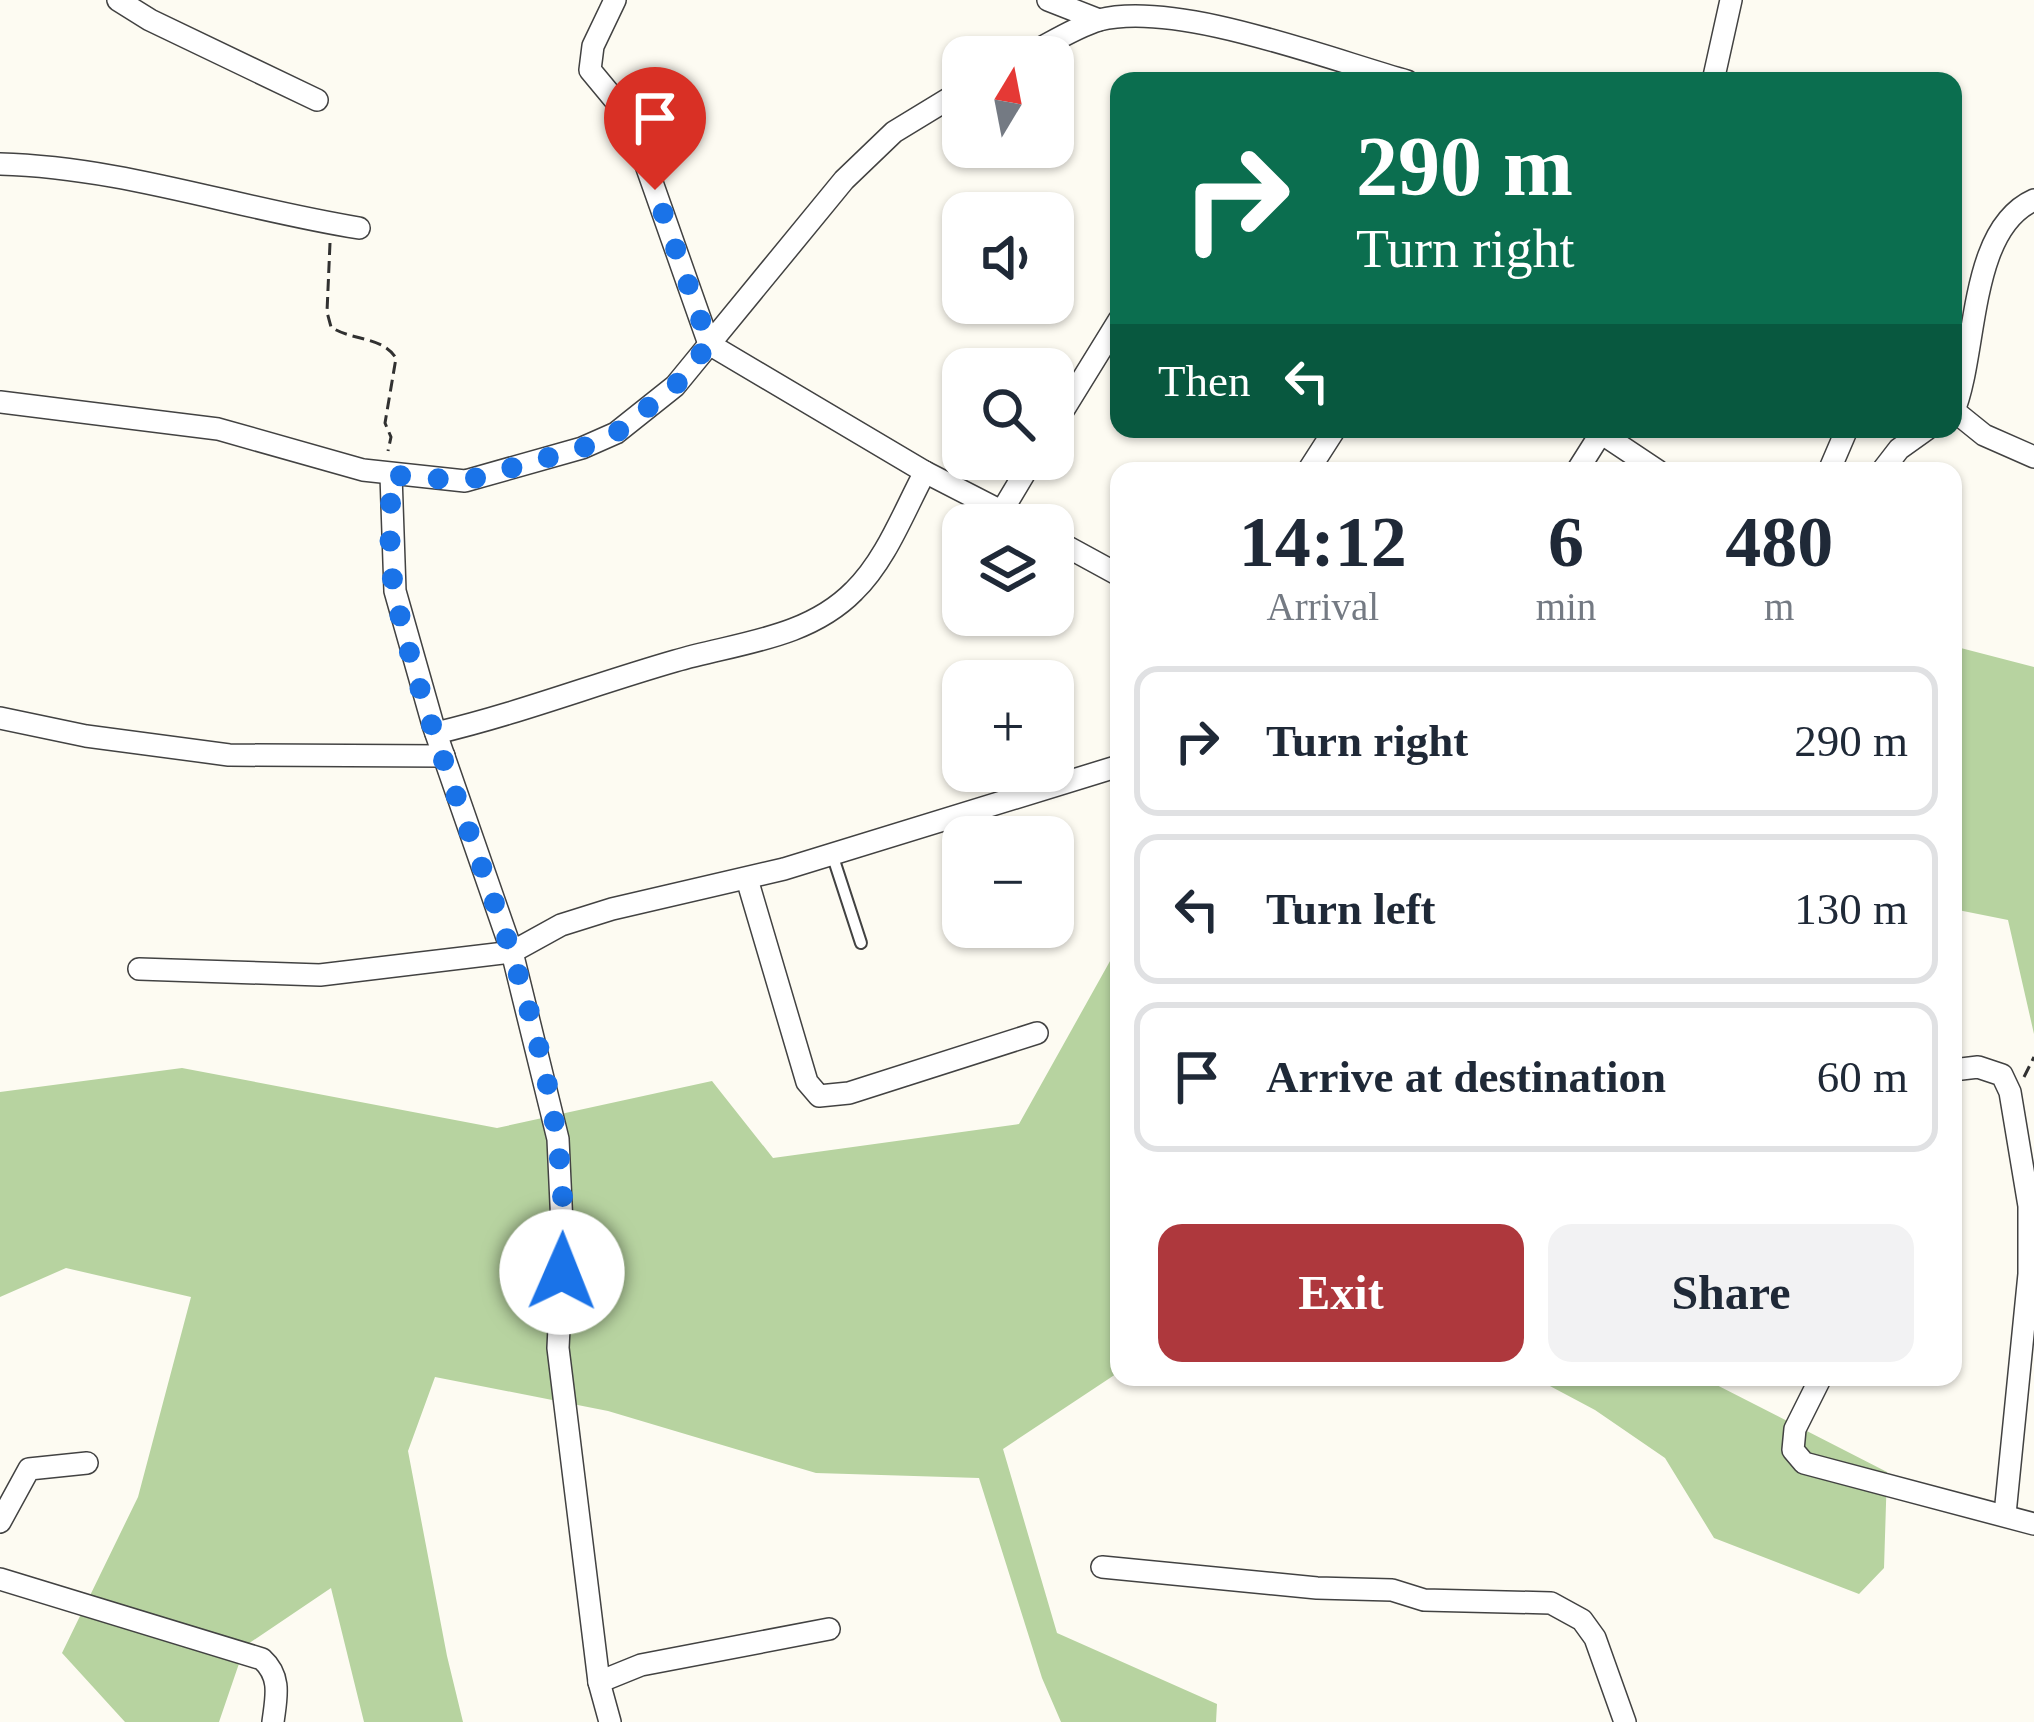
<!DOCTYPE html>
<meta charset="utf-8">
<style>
body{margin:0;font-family:Georgia,serif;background:#f2f2f3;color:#1f2937;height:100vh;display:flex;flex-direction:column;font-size:45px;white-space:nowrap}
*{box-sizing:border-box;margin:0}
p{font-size:39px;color:#747a83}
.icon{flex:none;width:66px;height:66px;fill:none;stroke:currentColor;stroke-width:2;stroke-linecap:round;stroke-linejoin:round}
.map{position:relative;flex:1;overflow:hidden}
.details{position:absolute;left:1110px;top:462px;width:852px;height:924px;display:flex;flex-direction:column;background:#fff;border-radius:24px;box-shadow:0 3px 9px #0004}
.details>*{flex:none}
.hud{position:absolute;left:1110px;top:72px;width:852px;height:366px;border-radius:24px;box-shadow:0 3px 9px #0004;background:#0b6e4f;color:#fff;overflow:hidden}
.needle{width:78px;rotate:10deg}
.controls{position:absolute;left:942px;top:36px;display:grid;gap:24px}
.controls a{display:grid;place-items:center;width:132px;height:132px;border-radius:24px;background:#fff;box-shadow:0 3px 9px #0004;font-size:60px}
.pin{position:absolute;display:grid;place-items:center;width:102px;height:102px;color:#fff;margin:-123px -51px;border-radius:50% 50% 50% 0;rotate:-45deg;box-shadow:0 0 12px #0007}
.pin .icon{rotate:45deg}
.me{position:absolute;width:132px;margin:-66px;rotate:1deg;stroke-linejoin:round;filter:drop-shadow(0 0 9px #0008)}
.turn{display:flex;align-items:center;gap:42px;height:252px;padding:0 48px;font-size:54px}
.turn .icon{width:156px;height:156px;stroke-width:2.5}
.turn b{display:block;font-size:84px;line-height:102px}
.then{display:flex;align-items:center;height:114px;padding:0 48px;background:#0003;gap:24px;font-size:45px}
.eta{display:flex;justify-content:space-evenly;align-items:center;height:204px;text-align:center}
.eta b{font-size:72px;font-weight:700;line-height:84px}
.primary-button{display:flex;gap:24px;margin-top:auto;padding:24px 48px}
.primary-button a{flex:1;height:138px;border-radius:24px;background:#ae383d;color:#fff;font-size:48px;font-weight:700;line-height:138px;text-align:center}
.primary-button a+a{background:#f2f2f3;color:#1f2937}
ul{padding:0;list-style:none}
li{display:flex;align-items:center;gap:36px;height:150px;margin:0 24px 18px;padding:0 24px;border:6px solid #e0e1e3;border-radius:24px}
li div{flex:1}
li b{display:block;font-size:45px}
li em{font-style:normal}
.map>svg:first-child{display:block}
.forest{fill:#b7d3a0}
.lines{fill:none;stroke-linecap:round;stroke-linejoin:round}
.lane-casing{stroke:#424242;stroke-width:14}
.street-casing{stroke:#424242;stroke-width:24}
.path{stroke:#313131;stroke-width:3;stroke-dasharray:12 6;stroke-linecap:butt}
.lane{stroke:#fff;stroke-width:10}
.street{stroke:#fff;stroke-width:21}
.route{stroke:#1a73e8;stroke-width:21;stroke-dasharray:0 37.8}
</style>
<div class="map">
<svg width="2034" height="1722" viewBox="0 0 2034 1722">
<rect width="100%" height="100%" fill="#fdfbf2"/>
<g class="forest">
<path d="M 1953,646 L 2034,667 L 2034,1034 L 2008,920 L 1953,909 Z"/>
<path d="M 1119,945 L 1119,1372 L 1003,1449 L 1057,1633 L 1217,1704 L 1216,1722 L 1061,1722 L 1042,1678 L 979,1478 L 816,1473 L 608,1411 L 435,1377 L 408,1451 L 447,1656 L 463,1722 L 364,1722 L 331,1588 L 245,1646 L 219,1722 L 125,1722 L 62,1653 L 138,1497 L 191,1297 L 66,1268 L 0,1297 L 0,1092 L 182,1068 L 497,1128 L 712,1081 L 773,1158 L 1019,1124 Z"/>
<path d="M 1533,1377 L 1701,1377 L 1887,1472 L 1884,1568 L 1859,1594 L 1714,1538 L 1665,1458 L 1595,1410 Z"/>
</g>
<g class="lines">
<g class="lane-casing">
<path id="lane" d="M 832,854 L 861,943"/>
</g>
<g class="street-casing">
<g id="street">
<path d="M 118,0 L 150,20 L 317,100"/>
<path d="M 615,0 L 593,46 L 590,70 L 629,117 L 709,344 L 925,472 L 1028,525"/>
<path d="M 1048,0 L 1099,20"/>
<path d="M 1024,57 C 1048,45 1073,28 1099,20 C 1176,0 1328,59 1407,81"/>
<path d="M 1713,81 L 1731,0"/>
<path d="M 0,164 C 122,167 239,209 359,228"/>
<path d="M 0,402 L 218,429 L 363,470 L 465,481 L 582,448 L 616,433 L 675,386 L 844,180 L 894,132 L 963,90"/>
<path d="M 1953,410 L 1984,435 L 2034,457"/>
<path d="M 1953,413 C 1978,355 1967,230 2034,200"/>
<path d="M 1053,427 L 1119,320"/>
<path d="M 1595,429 L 1658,471"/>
<path d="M 1308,471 L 1335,429"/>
<path d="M 1577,471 L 1601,433"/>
<path d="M 1829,471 L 1847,429"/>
<path d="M 1882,471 L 1899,449 L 1927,429"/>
<path d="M 391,475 L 395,591 L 433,725 L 512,952 L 558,1139 L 563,1247 L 558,1348 L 599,1682 L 610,1722"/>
<path d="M 1002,511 L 1033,459"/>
<path d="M 1053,539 L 1119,575"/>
<path d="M 0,718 L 86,736 L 229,755 L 444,756"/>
<path d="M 436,733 C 517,714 595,684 675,661 C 736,643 807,639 854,591 C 886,560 904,511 925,472"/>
<path d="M 747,879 L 807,1082 L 819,1096 L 849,1093 L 1037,1033"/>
<path d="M 139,969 L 320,975 L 512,952 L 561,925 L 612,909 L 784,869 L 1119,766"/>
<path d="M 1953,1070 L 1978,1067 L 2002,1075 L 2010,1092 L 2029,1206 L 2029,1274 L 2005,1514"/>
<path d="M 1821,1377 L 1795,1429 L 1793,1450 L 1804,1463 L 2034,1524"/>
<path d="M 0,1522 L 29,1469 L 87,1463"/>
<path d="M 1102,1567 L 1317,1588 L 1392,1590 L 1424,1600 L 1551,1603 L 1582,1620 L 1595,1638 L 1625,1722"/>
<path d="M 0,1579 L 262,1659 C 282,1677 276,1698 273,1722"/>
<path d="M 599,1682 L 641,1665 L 829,1629"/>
</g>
</g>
<g class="path">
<path d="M 330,243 L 327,312 L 331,327 C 352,341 382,336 396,358 L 385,423 L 391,437 L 388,451"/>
<path d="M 2024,1077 L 2034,1057"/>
</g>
<use href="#lane" class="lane"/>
<use href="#street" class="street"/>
</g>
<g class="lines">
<path class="route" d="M 562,1272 C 579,1033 444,821 395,594 C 387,556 391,513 391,475 L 465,481 L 582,448 L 616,433 L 675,386 L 709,344 L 655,190"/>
</g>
</svg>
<div class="controls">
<a><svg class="needle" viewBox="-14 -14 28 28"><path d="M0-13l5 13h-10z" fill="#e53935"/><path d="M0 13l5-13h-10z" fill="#747a83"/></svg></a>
<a><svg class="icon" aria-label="sound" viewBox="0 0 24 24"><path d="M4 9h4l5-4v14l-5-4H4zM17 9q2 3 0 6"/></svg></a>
<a><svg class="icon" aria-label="search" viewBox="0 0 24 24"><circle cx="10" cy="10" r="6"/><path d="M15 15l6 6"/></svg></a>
<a><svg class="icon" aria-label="layers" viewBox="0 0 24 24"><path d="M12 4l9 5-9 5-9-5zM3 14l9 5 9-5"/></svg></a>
<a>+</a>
<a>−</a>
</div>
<div class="pin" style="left:655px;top:190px;background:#d93025"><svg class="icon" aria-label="arrive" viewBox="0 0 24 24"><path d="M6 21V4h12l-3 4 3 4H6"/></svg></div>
<svg class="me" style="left:562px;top:1272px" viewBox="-20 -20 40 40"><circle r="19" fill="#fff"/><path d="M0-13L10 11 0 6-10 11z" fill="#1a73e8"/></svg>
<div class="hud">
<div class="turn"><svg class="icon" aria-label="right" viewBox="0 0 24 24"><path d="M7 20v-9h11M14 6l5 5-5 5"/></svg><div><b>290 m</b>Turn right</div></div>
<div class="then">Then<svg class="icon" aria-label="left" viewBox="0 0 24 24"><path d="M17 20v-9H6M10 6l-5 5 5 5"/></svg></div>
</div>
<section class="details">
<div class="eta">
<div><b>14:12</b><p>Arrival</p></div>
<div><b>6</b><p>min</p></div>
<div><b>480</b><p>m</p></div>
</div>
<ul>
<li><svg class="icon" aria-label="right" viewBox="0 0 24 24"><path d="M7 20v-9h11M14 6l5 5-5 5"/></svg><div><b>Turn right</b></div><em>290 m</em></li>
<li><svg class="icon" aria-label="left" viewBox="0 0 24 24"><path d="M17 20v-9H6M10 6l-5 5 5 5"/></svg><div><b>Turn left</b></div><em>130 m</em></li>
<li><svg class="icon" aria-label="arrive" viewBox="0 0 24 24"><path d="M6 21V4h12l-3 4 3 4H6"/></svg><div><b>Arrive at destination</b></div><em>60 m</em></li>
</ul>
<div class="primary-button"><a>Exit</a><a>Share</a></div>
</section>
</div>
